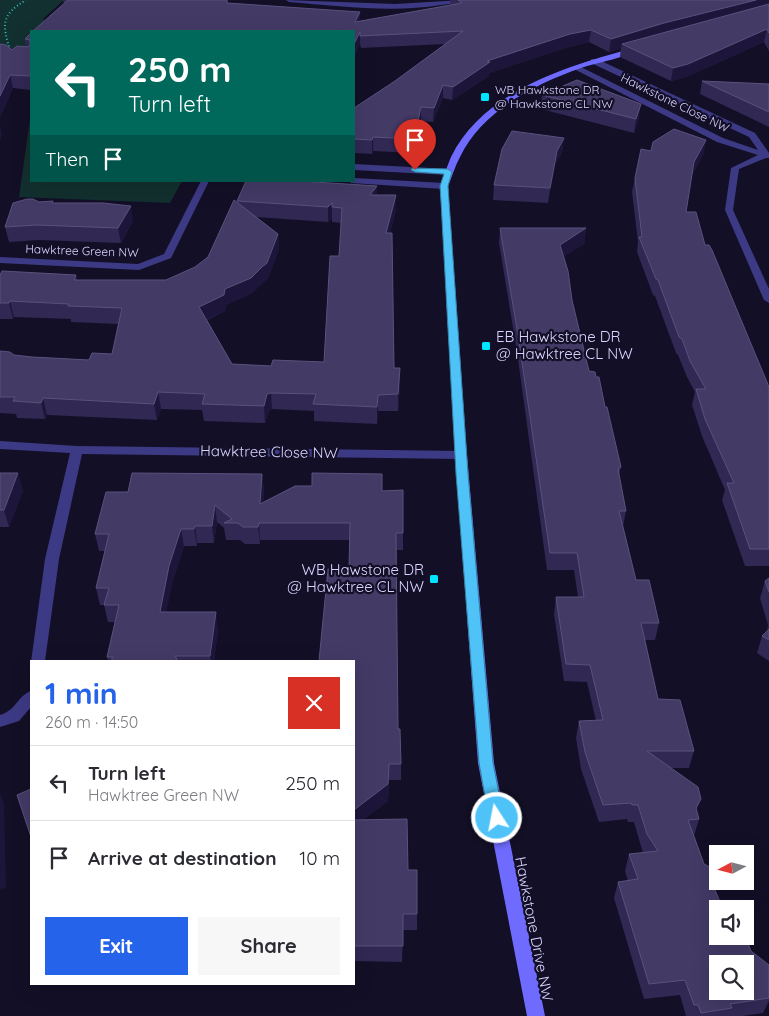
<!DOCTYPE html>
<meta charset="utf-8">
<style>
body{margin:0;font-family:Quicksand,sans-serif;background:#f7f7f7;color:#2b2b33;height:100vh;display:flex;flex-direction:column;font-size:19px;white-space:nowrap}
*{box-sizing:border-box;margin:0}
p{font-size:16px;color:#7c7c81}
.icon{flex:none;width:28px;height:28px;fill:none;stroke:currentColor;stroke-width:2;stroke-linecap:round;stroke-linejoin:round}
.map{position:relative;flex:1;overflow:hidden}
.side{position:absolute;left:30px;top:660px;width:325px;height:325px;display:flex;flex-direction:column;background:#fff;border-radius:0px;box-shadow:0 5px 20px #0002}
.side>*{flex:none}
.hud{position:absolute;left:30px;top:30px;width:325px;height:152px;border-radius:0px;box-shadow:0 5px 20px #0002;background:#00695c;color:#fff;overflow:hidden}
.needle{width:32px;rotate:263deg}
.fabs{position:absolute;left:709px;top:845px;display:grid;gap:10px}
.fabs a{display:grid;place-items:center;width:45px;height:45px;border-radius:0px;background:#fff;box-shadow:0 5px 20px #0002;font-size:25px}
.pin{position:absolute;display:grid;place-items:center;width:42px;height:42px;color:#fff;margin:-51px -21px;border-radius:50% 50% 50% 0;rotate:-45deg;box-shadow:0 0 5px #0007}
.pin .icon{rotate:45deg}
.me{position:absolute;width:55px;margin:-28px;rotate:349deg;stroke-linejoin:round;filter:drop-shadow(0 0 4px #0008)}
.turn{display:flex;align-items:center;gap:18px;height:105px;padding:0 15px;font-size:22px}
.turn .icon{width:65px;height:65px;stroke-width:2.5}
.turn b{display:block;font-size:35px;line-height:42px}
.then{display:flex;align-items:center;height:48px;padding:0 15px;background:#0003;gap:10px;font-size:19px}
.round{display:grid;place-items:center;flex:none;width:52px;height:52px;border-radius:0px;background:#f7f7f7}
.headline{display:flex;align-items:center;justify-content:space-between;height:85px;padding:0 15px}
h1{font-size:30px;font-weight:700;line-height:38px;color:#2563eb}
.cta{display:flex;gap:10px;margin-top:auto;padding:10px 15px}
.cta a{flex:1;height:58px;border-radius:0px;background:#2563eb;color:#fff;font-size:20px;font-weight:700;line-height:58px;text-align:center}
.cta a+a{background:#f7f7f7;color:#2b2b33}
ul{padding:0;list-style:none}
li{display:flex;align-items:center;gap:15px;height:75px;padding:0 15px;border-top:1px solid #e1e1e2}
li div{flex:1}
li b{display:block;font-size:19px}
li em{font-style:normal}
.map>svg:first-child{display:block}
.green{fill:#12302f}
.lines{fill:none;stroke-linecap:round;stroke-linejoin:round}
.path{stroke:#2fb8b0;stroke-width:2;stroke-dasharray:1 2.5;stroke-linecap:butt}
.street{fill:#3d3a85;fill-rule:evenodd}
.secondary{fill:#6f6bff;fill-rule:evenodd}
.wall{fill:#312854;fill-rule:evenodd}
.shaded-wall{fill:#1d163a}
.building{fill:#433a66;stroke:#5a527e;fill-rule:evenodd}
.route{fill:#4fc3f7;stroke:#337fa1}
.poi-dot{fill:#00e5ff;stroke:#130f26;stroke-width:2}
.labels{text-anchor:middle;stroke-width:4.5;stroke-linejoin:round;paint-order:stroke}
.far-poi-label{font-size:12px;fill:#d9d4ff;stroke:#130f26;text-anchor:start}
.far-street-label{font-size:12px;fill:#d9d4ff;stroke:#130f26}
.poi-label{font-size:15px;fill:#d9d4ff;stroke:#130f26;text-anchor:start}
.street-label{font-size:15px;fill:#d9d4ff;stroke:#130f26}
</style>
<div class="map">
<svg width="769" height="1016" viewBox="0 0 769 1016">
<rect width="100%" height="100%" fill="#130f26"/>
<g class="green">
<path d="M 0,0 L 64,0 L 44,18 L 42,31 L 31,31 L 31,50 L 0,48 Z"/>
<path d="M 31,112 L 31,181 L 182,181 L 170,203 L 19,197 Z"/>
</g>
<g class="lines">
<path class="path" d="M 10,50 C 2,24 1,15 26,0"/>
<g class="street">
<path d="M 286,0 L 395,4 L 463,0 C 457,4 448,4 441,5 C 391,13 339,6 289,2 Z"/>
<path d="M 591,59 L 597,59 L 755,133 L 769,153 L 769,158 L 766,158 L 739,169 L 733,210 L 769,289 L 769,303 L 764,300 L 725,210 L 731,168 L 758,155 L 717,142 L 572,68 L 579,66 L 723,138 L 758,150 L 749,137 L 591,63 Z"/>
<path d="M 354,164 L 448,169 L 452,172 L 448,175 L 354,170 Z"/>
<path d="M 354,178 L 444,183 L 448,186 L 444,189 L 351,183 L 350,181 L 354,181 Z"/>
<path d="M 201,181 L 209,181 L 171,258 L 139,270 L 0,263 L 0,257 L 138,264 L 164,254 Z"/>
<path d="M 0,441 L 77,446 L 461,451 L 467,455 L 461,459 L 82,454 L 59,559 L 45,661 L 31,662 L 45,559 L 70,453 L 0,449 Z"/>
<path d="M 31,691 L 31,707 L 19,721 L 0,727 L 0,715 C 17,710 17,696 31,691 Z"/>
</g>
<path class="secondary" d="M 634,48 L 639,49 C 628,57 596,63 581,68 C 535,84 482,111 460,157 C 455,166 452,177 448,186 L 467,455 L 494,763 L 545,1016 L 527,1016 L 478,763 L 455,455 L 440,186 C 443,177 447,167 451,157 C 484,90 568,66 634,48 Z"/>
</g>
<g class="wall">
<path d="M 63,0 L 227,0 L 228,3 L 360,21 L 450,5 L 450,0 L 769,0 L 769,51 L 764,42 L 686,77 L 671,81 L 620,57 L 621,48 L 609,52 L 589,42 L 569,47 L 489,73 L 489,76 L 452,100 L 443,98 L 433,122 L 421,121 L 414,153 L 373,151 L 372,154 L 354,153 L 354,108 L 395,81 L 445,44 L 361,48 L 360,44 L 354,57 L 354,31 L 64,4 Z"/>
<path d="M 31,33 L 31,90 L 13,88 L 0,117 L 12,50 L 26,47 L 25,39 Z"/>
<path d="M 702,81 L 769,84 L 769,127 L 700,94 Z"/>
<path d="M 542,95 L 639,118 L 634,133 L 541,109 Z"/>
<path d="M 564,138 L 562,152 L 555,165 L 548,203 L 493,200 L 494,185 Z"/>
<path d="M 706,140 L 703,155 L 692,175 L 686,212 L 705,245 L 769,387 L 769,566 L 745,566 L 722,500 L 725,490 L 702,436 L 692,405 L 695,392 L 687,377 L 678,355 L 676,353 L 655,296 L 653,295 L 637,252 L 638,242 L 632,192 L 635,178 L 651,151 Z"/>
<path d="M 377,195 L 396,209 L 390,233 L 394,368 L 400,368 L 400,385 L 398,411 L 378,411 L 377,424 L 314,421 L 314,411 L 272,409 L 269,411 L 265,423 L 204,421 L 202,410 L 161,409 L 157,420 L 47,415 L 45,419 L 17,418 L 16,414 L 0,413 L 0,351 L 14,355 L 32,357 L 89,360 L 112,354 L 118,324 L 71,322 L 71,319 L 14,317 L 13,319 L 0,319 L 0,275 L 76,275 L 77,280 L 166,280 L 195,267 L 208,257 L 237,201 ZM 256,217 L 328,222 L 332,218 L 332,222 L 341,223 L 339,256 L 324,362 L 271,366 L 232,364 L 207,320 L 225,311 L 226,305 L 252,293 L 268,278 L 279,249 L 278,234 Z"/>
<path d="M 53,201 L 53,203 L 133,221 L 121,243 L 39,240 L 9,242 L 5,227 L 39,202 Z"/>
<path d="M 500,228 L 586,228 L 584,244 L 564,256 L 572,300 L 589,371 L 596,377 L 621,467 L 619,475 L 626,511 L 623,526 L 636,580 L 659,623 L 655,640 L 645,640 L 658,699 L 694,751 L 689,768 L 671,768 L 697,812 L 699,819 L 694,836 L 704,864 L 713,884 L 718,909 L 751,951 L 769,966 L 769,1001 L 763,1013 L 743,1016 L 686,1016 L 680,995 L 644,999 L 614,898 L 618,882 L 628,881 L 625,871 L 629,854 L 643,853 L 634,822 L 628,822 L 627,819 L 599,822 L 581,769 L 576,738 L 579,721 L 596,721 L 587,682 L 564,681 L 554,614 L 556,597 L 578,597 L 574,570 L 547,570 L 517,352 L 499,243 Z"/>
<path d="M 0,473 L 23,490 L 9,527 L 0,527 Z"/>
<path d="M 262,474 L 264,491 L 263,503 L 382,491 L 403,490 L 403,550 L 396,550 L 398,729 L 401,764 L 401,780 L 389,780 L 388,801 L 364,819 L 408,870 L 417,914 L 417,930 L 403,930 L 402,962 L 354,961 L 354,661 L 349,569 L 349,540 L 260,540 L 260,544 L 245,544 L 240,540 L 226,540 L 224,528 L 217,522 L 214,543 L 197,543 L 197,546 L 184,546 L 172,583 L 166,612 L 218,629 L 214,661 L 108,661 L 107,657 L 115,622 L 108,622 L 104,605 L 100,605 L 96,588 L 105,551 L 99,551 L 95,534 L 128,492 Z"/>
<path d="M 769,578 L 769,661 L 757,653 L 762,636 L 767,631 L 768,625 L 760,598 L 765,581 Z"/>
</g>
<g class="shaded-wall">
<path d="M 756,0 L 769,0 L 769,6 L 622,44 L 621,48 L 609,52 L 611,39 L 664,23 Z"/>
<path d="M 360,12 L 360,25 L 355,22 Z"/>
<path d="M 767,29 L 764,42 L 686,77 L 671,81 L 673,68 Z"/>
<path d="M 591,30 L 589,42 L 569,47 L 489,73 L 489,76 L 452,100 L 453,87 L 487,61 L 570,34 Z"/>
<path d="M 360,32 L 360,44 L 354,57 L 354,44 Z"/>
<path d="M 10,75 L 13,88 L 0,117 L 0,96 Z"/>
<path d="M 443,85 L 443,98 L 433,122 L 434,108 Z"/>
<path d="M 641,104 L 639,118 L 634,133 L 636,119 Z"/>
<path d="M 421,107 L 421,121 L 414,153 L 414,139 Z"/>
<path d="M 0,125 L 2,136 L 0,141 Z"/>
<path d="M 373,137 L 373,151 L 372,154 L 372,140 Z"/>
<path d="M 564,138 L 562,152 L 555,165 L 548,203 L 550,188 L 557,151 Z"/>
<path d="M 706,140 L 703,155 L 691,176 L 694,162 Z"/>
<path d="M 377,186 L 377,201 L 370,195 Z"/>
<path d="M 396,195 L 396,209 L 386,248 L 386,233 Z"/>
<path d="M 332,203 L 332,218 L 328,222 L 328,207 Z"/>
<path d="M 131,206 L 133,221 L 121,243 L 118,228 Z"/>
<path d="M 586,228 L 584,244 L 558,260 L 560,245 Z"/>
<path d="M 278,234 L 279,249 L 268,278 L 252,293 L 226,305 L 225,311 L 201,322 L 199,307 L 225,289 Z"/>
<path d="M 10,301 L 14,317 L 13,319 L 9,303 Z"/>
<path d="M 400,368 L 400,385 L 398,411 L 398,394 Z"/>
<path d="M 158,392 L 161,409 L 157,420 L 154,404 Z"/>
<path d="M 271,393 L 272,409 L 269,411 L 265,423 L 264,406 L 267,394 Z"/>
<path d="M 378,395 L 378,411 L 377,424 L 377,407 Z"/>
<path d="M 43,398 L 47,415 L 45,419 L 41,403 Z"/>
<path d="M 18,473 L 23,490 L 9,527 L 4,510 Z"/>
<path d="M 262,474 L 264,491 L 262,521 L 260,504 Z"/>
<path d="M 215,505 L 217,522 L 214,543 L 212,526 Z"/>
<path d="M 259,523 L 260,540 L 260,544 L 258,527 Z"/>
<path d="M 195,526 L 197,543 L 197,546 L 194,529 Z"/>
<path d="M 181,529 L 184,546 L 172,583 L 163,629 L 160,612 L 169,566 Z"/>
<path d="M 216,612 L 218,629 L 214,661 L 211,661 L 210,656 Z"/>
<path d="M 389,764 L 388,801 L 354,827 L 354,810 Z"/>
<path d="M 0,793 L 4,804 L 6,888 L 0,889 Z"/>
<path d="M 701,799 L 696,815 L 696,808 Z"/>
</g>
<g class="building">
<path d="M 68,0 L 227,0 L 227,3 L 360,12 L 355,22 L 462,3 L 458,0 L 756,0 L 664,23 L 611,39 L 591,30 L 570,34 L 487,61 L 490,62 L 453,87 L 443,85 L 434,108 L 421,107 L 414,139 L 373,137 L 372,140 L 354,139 L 354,108 L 395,81 L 463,31 L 360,36 L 360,32 L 354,44 L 354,31 L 33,31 Z"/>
<path d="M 769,4 L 769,33 L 767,29 L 688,64 L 673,68 L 622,44 Z"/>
<path d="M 31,33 L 31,76 L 10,75 L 0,96 L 0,44 L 6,45 L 12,50 L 17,46 L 28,47 L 30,45 L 30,40 L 25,39 Z"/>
<path d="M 577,80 L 641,104 L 636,119 L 542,95 Z"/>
<path d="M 702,81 L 769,84 L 769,112 Z"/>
<path d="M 674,129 L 706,140 L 694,162 L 686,212 L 696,212 L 705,245 L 709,245 L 712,250 L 769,387 L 769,549 L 750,549 L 727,483 L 734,483 L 705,419 L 696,389 L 706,389 L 690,361 L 682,339 L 679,337 L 658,280 L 656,279 L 639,237 L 642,237 L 635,178 L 641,149 L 651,151 L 653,142 Z"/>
<path d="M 512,131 L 564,138 L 557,151 L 550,188 L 494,185 L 502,149 Z"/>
<path d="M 246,181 L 299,181 L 377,186 L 370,195 L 396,195 L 386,233 L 392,233 L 394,368 L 400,368 L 398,394 L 378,395 L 377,407 L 313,404 L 316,394 L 271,393 L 267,394 L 264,406 L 202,404 L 205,394 L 158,392 L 154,404 L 43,398 L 41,403 L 13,401 L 15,397 L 0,397 L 0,351 L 10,352 L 14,355 L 32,357 L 89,360 L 92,353 L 112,354 L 122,308 L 68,306 L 69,304 L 10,301 L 9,303 L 0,303 L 0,275 L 2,271 L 76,275 L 74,280 L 166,280 L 195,267 L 208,257 L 234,200 L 278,234 L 267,263 L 262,267 L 251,278 L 225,289 L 224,295 L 199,307 L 232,364 L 271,366 L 273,360 L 324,362 L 330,256 L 339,256 L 342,208 L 332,207 L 332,203 L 328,207 L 237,201 Z"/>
<path d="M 27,199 L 33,199 L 39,202 L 53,201 L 52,203 L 103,203 L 131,206 L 118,228 L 36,225 L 5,227 L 13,203 Z"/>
<path d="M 500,228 L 586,228 L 560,245 L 568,271 L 572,300 L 589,371 L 595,372 L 596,377 L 599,377 L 605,407 L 607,407 L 621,467 L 618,469 L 626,511 L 619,511 L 636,580 L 649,580 L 659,623 L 641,623 L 658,699 L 680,700 L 694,751 L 647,751 L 698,787 L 701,799 L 696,808 L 699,819 L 688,820 L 704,864 L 712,868 L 715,878 L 712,883 L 723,909 L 718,909 L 718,936 L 745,936 L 751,951 L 769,965 L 769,998 L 730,1004 L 732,1008 L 701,1013 L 698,1005 L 694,1005 L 685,980 L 649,984 L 618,882 L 638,879 L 629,854 L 658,851 L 647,834 L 638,805 L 632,805 L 631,803 L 603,805 L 585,752 L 579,721 L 603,720 L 590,665 L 566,664 L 556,597 L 584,597 L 577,553 L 550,553 L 518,335 ZM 718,964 L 745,964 L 745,991 L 718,991 Z"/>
<path d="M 0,473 L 18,473 L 4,510 L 0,510 Z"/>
<path d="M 132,473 L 262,474 L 260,504 L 295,486 L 312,486 L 312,473 L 382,474 L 382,491 L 403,490 L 403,533 L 396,533 L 398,729 L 400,729 L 401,764 L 389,764 L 388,784 L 354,810 L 354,661 L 319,661 L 328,569 L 349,569 L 350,523 L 259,523 L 258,527 L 243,527 L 238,523 L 224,523 L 232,519 L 215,505 L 212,526 L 195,526 L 194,529 L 181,529 L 169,566 L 160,612 L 216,612 L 210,656 L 175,656 L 178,661 L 111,661 L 113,657 L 107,657 L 119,605 L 104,605 L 109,588 L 96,588 L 109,534 L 95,534 L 106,492 L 128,492 Z"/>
<path d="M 769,578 L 769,592 L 765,581 Z"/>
<path d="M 769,629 L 769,640 L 762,636 Z"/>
<path d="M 31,789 L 31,837 L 17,795 Z"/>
<path d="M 407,819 L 408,870 L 417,870 L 417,914 L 403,914 L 403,946 L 354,946 L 354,820 Z"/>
</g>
<path class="route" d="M 412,168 L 448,169 L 452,172 L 448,186 L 449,201 L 468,474 L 493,763 L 504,818 L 502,822 L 497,824 L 492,822 L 489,818 L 479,763 L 456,474 L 441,201 L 440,186 L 444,174 L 415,172 L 411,170 Z"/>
<g class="poi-dot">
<rect x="480" y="92" width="10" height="10" rx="2.5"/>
<rect x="481" y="341" width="10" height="10" rx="2.5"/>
<rect x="429" y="574" width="10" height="10" rx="2.5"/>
</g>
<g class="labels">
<g class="far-poi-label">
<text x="495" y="94">WB Hawkstone DR<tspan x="495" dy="14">@ Hawkstone CL NW</tspan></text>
</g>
<g class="far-street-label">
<text transform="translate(675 103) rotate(26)" y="4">Hawkstone Close NW</text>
<text transform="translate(82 251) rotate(2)" y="4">Hawktree Green NW</text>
</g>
<g class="poi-label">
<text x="496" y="342">EB Hawkstone DR<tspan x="496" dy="17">@ Hawktree CL NW</tspan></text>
<text x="424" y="575" text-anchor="end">WB Hawstone DR<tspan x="424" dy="17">@ Hawktree CL NW</tspan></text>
</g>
<g class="street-label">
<text transform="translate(269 452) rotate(1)" y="5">Hawktree Close NW</text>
<text transform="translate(534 929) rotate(79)" y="5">Hawkstone Drive NW</text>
</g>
</g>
</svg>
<div class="fabs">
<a><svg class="needle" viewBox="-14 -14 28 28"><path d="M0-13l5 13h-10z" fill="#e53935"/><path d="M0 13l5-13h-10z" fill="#7c7c81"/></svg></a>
<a><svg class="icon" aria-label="sound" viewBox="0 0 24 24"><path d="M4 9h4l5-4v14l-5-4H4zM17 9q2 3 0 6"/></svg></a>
<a><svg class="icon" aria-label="search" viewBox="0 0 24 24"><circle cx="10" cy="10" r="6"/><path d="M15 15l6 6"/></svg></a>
</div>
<div class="pin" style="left:415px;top:170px;background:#d93025"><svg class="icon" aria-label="arrive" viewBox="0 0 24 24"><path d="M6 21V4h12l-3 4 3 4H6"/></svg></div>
<svg class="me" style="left:497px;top:818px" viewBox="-20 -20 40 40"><circle r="17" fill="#4fc3f7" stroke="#fff" stroke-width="3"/><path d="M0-11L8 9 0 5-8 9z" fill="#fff"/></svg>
<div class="hud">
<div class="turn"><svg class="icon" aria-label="left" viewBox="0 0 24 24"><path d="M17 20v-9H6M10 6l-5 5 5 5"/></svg><div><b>250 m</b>Turn left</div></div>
<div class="then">Then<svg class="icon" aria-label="arrive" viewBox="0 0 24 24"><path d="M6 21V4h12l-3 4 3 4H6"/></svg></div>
</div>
<section class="side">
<div class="headline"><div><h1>1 min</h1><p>260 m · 14:50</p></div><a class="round" style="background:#d93025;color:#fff"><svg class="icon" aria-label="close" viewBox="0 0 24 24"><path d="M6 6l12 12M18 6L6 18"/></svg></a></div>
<ul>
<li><svg class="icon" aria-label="left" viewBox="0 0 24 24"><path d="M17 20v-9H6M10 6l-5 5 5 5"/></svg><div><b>Turn left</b><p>Hawktree Green NW</p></div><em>250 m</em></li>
<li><svg class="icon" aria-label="arrive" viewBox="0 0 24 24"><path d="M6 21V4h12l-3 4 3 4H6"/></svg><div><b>Arrive at destination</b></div><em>10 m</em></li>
</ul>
<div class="cta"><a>Exit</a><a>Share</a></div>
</section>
</div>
